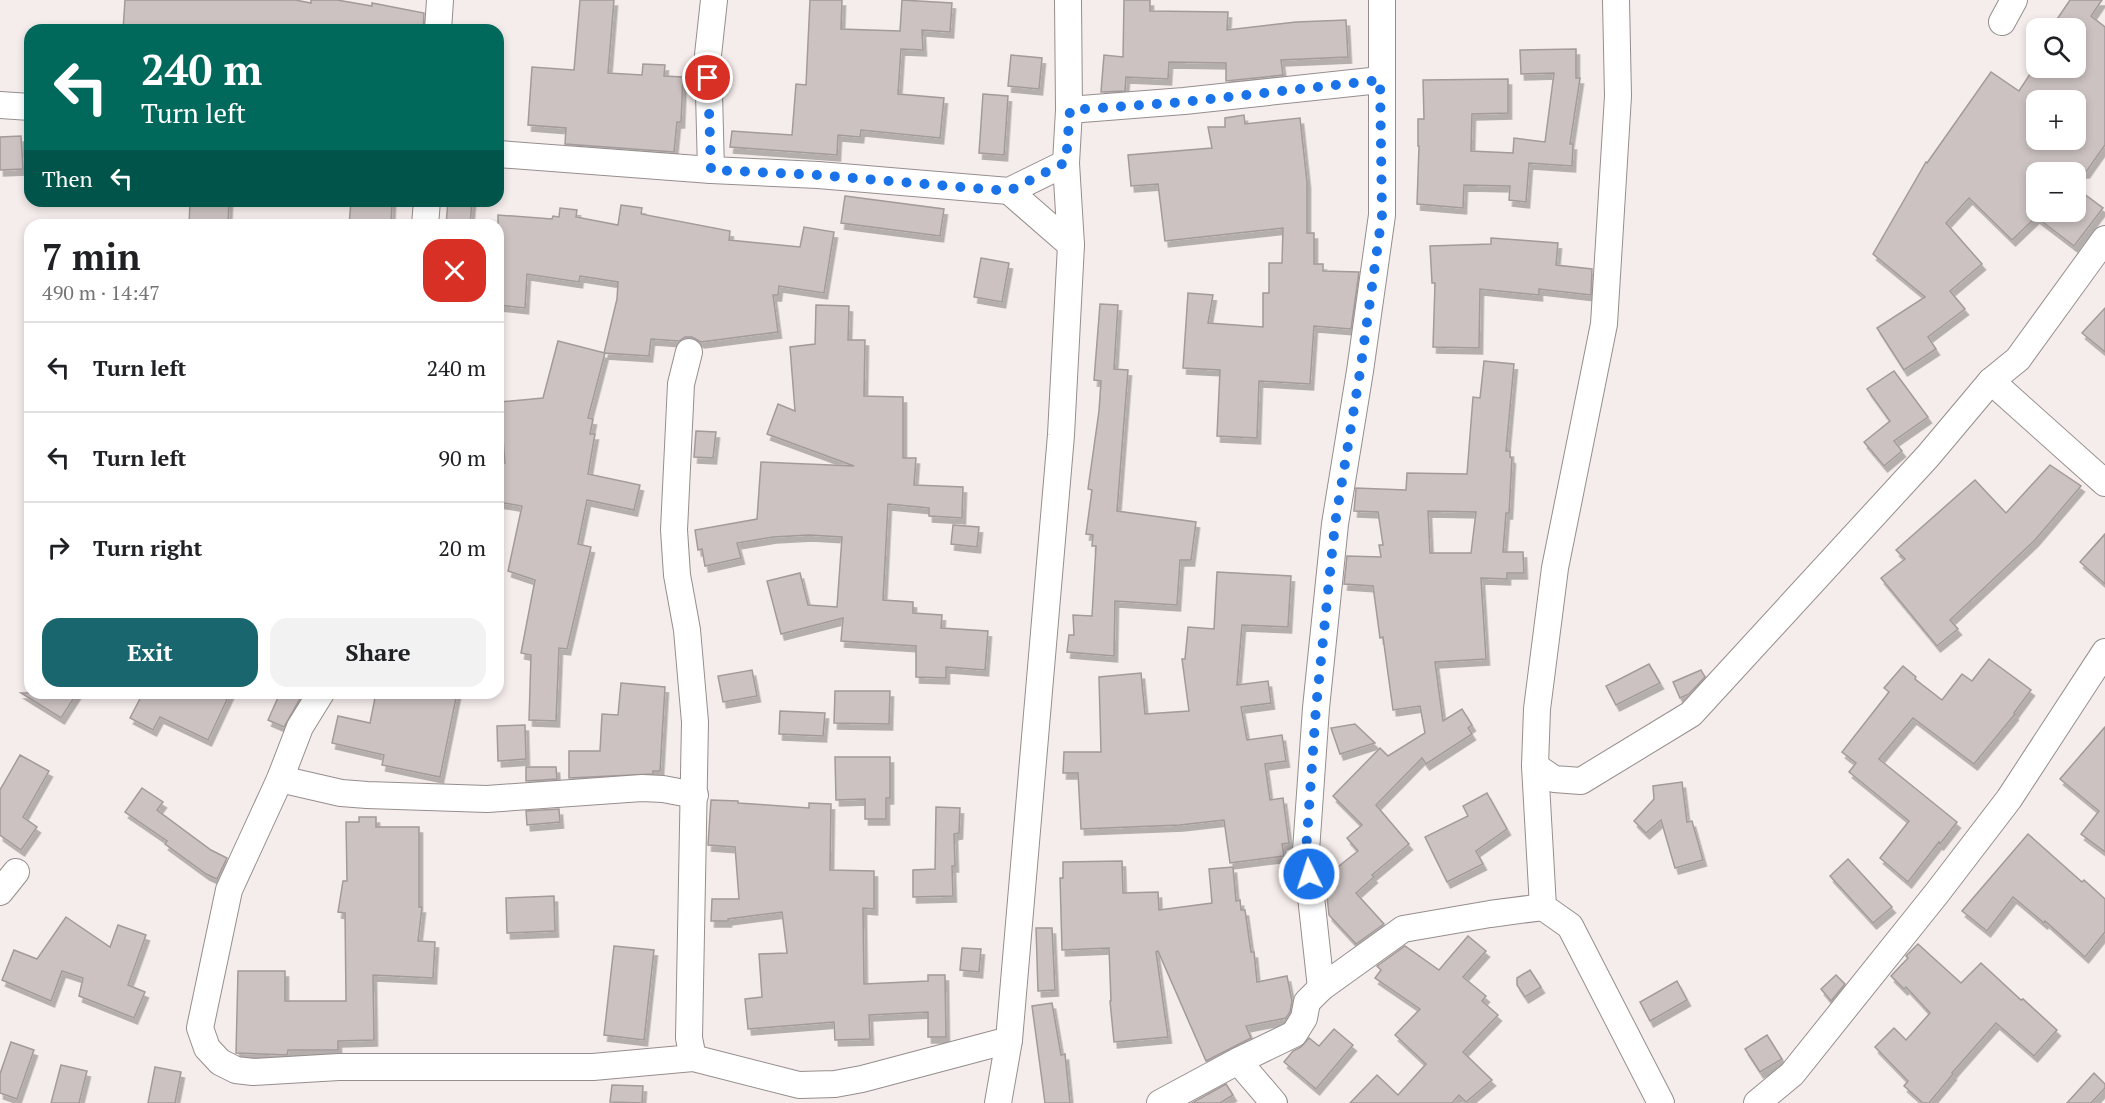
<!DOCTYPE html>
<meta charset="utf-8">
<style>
body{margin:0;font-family:"PT Serif",serif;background:#f2f2f2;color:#202124;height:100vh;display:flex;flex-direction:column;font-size:22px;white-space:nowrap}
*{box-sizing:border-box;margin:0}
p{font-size:20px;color:#757577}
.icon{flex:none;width:33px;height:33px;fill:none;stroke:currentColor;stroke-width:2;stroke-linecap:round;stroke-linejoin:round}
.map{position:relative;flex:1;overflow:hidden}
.details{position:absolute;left:24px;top:219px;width:480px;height:480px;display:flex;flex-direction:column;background:#fff;border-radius:18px;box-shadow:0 3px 9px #0003}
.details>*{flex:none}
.guide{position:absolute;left:24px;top:24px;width:480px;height:183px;border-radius:18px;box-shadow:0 3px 9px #0003;background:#00695c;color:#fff;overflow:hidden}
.fabs{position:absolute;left:2026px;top:18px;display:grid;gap:12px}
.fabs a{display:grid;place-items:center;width:60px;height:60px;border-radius:12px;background:#fff;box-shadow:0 3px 9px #0003;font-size:30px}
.pin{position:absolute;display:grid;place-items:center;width:51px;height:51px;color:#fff;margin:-26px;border:3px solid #fff;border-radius:50%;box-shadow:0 2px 6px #0007}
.me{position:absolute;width:66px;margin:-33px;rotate:356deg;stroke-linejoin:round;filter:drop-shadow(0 0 4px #0008)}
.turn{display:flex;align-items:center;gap:21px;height:126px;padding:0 18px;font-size:27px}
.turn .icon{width:78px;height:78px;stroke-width:2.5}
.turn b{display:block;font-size:42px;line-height:51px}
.then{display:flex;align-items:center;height:57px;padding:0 18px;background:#0003;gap:12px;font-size:22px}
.round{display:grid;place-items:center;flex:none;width:63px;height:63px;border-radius:18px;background:#f2f2f2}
.head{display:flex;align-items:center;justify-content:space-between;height:102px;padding:0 18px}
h1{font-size:36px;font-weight:600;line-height:45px}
.action{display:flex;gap:12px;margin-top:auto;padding:12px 18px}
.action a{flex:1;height:69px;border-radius:18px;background:#1a666f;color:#fff;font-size:24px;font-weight:600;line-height:69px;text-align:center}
.action a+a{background:#f2f2f2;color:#202124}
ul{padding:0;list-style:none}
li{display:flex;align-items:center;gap:18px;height:90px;padding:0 18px;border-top:2px solid #e0e0e0}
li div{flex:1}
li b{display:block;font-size:22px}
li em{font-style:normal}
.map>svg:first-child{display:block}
.building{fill:#cbc2c1;stroke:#a39b9a;stroke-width:1.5;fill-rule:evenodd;filter:url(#shadow)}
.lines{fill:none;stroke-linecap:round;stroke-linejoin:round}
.minor-casing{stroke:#968e8d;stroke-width:28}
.minor{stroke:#fff;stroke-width:26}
.route{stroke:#1a73e8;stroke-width:10;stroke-dasharray:0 18}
</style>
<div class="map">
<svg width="2105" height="1103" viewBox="0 0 2105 1103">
<defs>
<filter id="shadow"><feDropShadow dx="3.5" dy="6" stdDeviation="0" flood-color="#0004"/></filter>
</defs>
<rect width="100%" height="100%" fill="#f5edeb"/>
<g class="building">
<path d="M 125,0 L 295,0 L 311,3 L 311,0 L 337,0 L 372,6 L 372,3 L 424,13 L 423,30 L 253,30 L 231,26 L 231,30 L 197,30 L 150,25 L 150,30 L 123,30 Z"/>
<path d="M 580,0 L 614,0 L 608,73 L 642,75 L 643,64 L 665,65 L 664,76 L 683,77 L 681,122 L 677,122 L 674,152 L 565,144 L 566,128 L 528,125 L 532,67 L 574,70 Z"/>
<path d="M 810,0 L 842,0 L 841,29 L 900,31 L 902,0 L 952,3 L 950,32 L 922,30 L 923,50 L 901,49 L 898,94 L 944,98 L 940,138 L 861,130 L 860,137 L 838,135 L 837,155 L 730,147 L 732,131 L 792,135 L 796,84 L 806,85 Z"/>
<path d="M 1124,0 L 1150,0 L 1150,11 L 1228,12 L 1227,30 L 1296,22 L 1346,20 L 1348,57 L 1281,60 L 1283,75 L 1226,81 L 1226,63 L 1169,62 L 1168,79 L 1126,77 L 1125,91 L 1101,92 L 1104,55 L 1123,57 Z"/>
<path d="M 2070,0 L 2102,0 L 2091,16 L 2105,27 L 2105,145 L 2086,172 L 2037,172 L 2037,212 L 2076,212 L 2076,188 L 2103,208 L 2074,246 L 2036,217 L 2012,240 L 1969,198 L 1946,223 L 1982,264 L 1950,291 L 1965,309 L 1928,337 L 1936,349 L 1904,370 L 1877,328 L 1925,297 L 1873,254 L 1926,162 L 1927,163 L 1991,72 L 2019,91 L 2034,68 L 2076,68 L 2076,28 L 2051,28 ZM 2037,100 L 2076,100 L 2076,140 L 2037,140 Z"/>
<path d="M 1576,49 L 1576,78 L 1580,78 L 1570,144 L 1573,144 L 1572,166 L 1529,163 L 1526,202 L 1509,200 L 1510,186 L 1464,185 L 1463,208 L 1417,204 L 1419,146 L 1418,146 L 1418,119 L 1424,119 L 1423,80 L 1508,79 L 1508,113 L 1472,114 L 1471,151 L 1513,153 L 1514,138 L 1545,142 L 1554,73 L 1521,74 L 1520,50 Z"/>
<path d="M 1011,55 L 1042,58 L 1039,89 L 1008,86 Z"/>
<path d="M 983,94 L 1008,96 L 1004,155 L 979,153 Z"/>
<path d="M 1244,115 L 1245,124 L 1300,118 L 1307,182 L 1307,233 L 1314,233 L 1314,264 L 1323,264 L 1323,271 L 1359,272 L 1351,329 L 1314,326 L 1310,384 L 1259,381 L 1257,438 L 1217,436 L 1220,370 L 1183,368 L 1188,293 L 1213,295 L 1208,323 L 1263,327 L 1263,293 L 1269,293 L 1269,263 L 1282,263 L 1283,228 L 1165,241 L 1158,184 L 1131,186 L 1128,155 L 1212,148 L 1208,127 L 1225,127 L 1225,118 Z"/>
<path d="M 21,136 L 23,169 L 0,170 L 0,137 Z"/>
<path d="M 845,196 L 944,209 L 940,236 L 841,223 Z"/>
<path d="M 190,201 L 229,201 L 228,225 L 189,225 Z"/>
<path d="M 351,201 L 392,201 L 391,225 L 349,225 Z"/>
<path d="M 448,201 L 472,201 L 470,225 L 446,225 Z"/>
<path d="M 621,205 L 642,208 L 641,214 L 730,231 L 729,240 L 800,247 L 804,227 L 834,232 L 824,293 L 779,286 L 778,295 L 773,295 L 778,332 L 701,342 L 692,337 L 685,337 L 679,341 L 651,339 L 649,356 L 604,353 L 617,299 L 618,282 L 580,276 L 579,282 L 527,274 L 525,308 L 498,305 L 498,215 L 552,219 L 553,216 L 559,217 L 560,208 L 577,210 L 576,217 L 618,225 Z"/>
<path d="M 1491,238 L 1558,243 L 1556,265 L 1592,269 L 1591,295 L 1539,289 L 1539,295 L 1480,289 L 1479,348 L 1433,347 L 1435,283 L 1432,283 L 1430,246 L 1491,244 Z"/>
<path d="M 981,258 L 1009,263 L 1002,302 L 974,297 Z"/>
<path d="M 1100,304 L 1118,305 L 1114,369 L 1128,370 L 1117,511 L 1196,522 L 1191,560 L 1180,560 L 1177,605 L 1115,601 L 1114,656 L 1067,652 L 1069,635 L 1074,635 L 1073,615 L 1092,616 L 1096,546 L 1092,546 L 1093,535 L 1086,534 L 1092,490 L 1088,489 L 1099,411 L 1101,381 L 1094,380 Z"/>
<path d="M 816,305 L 849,306 L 848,340 L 865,340 L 864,396 L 903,397 L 903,458 L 916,458 L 914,485 L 963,487 L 962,518 L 929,516 L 929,508 L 888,504 L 883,600 L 913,602 L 913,613 L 942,615 L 941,628 L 988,631 L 985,670 L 946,667 L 946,678 L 916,677 L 916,646 L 841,641 L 843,618 L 781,634 L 767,581 L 800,573 L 808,605 L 837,607 L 842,537 L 809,535 L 773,537 L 737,543 L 741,558 L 705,566 L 702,549 L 698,550 L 695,530 L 757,519 L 761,462 L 854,466 L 767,434 L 778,404 L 795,411 L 790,347 L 815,344 Z"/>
<path d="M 2105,308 L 2105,352 L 2082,333 Z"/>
<path d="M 558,341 L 605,353 L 588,418 L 593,419 L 590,434 L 595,434 L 588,474 L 640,485 L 634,510 L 587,500 L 578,544 L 591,547 L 567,649 L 559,648 L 556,721 L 529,720 L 531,655 L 521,653 L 535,580 L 508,571 L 522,506 L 498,502 L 498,462 L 505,463 L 500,402 L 543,398 Z"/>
<path d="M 1484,361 L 1514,364 L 1506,451 L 1510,451 L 1510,457 L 1512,458 L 1509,513 L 1506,513 L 1503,552 L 1523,552 L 1524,573 L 1507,573 L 1507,579 L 1481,578 L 1486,659 L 1435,662 L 1443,721 L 1462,709 L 1472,725 L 1468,728 L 1472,734 L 1426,764 L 1422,758 L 1376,805 L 1409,844 L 1372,875 L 1374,877 L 1356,893 L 1384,924 L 1356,944 L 1329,915 L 1325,877 L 1358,851 L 1347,838 L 1362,825 L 1333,796 L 1380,748 L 1388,756 L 1425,733 L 1420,706 L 1393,710 L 1383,637 L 1380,638 L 1373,586 L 1344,584 L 1347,556 L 1381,557 L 1379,545 L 1383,545 L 1378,512 L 1354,511 L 1356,488 L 1406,490 L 1407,473 L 1467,474 L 1473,397 L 1480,398 ZM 1428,511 L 1476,512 L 1471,553 L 1430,553 Z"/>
<path d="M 1894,371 L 1928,417 L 1894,441 L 1902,451 L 1884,466 L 1864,442 L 1890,421 L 1867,389 Z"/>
<path d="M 696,431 L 716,432 L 713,458 L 694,457 Z"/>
<path d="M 2050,465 L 2081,486 L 2035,540 L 1950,620 L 1958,629 L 1937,646 L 1881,578 L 1905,559 L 1896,550 L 1975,480 L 2006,513 Z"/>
<path d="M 953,525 L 979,527 L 977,547 L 951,544 Z"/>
<path d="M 2105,534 L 2105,584 L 2080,562 Z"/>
<path d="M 1217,572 L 1291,576 L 1288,627 L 1242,625 L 1237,685 L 1268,681 L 1271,703 L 1241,707 L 1247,740 L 1282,735 L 1286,761 L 1265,764 L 1270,800 L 1283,798 L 1289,843 L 1282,844 L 1284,856 L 1230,863 L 1224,820 L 1180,825 L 1081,829 L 1078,773 L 1063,773 L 1064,752 L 1101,752 L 1099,677 L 1141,673 L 1145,714 L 1189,711 L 1182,659 L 1185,659 L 1188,627 L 1214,629 Z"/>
<path d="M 1989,659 L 2031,690 L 2014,713 L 2015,714 L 1974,764 L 1913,718 L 1879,759 L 1957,822 L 1940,844 L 1939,842 L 1908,882 L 1880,858 L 1909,821 L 1849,772 L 1856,763 L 1842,752 L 1889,692 L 1884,688 L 1903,666 L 1916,677 L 1915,679 L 1942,700 L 1962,674 L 1972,681 Z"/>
<path d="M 1649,664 L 1660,683 L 1616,705 L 1606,686 Z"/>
<path d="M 752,670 L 757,696 L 723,702 L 718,676 Z"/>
<path d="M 1701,670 L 1705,677 L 1689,694 L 1680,698 L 1673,682 Z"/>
<path d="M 621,683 L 665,687 L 660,771 L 653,771 L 653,774 L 569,778 L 569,751 L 600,751 L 602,714 L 618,715 Z"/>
<path d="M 835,691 L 890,691 L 889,724 L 834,723 Z"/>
<path d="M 21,693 L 77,693 L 61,718 Z"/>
<path d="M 143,693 L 230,693 L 208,740 L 160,717 L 153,730 L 130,718 Z"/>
<path d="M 280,693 L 298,693 L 302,695 L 284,727 L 268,720 Z"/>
<path d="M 376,693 L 457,693 L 440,777 L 382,765 L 384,755 L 332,743 L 338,716 L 370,723 Z"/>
<path d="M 780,711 L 825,713 L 823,736 L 779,734 Z"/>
<path d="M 1355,724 L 1375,743 L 1340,754 L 1331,728 Z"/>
<path d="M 525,725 L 526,759 L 498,761 L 497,726 Z"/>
<path d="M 2105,727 L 2105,852 L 2081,834 L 2099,811 L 2060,779 Z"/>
<path d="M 20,755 L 49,771 L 23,817 L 37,827 L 21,850 L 0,835 L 0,790 Z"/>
<path d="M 835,757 L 890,757 L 890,798 L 886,798 L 886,819 L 865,819 L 865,799 L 836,800 Z"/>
<path d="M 526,767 L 556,767 L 557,779 L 526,781 Z"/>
<path d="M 1682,782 L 1687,822 L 1692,821 L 1703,860 L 1675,868 L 1661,820 L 1646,833 L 1634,821 L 1654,799 L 1653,786 Z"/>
<path d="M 142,788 L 163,802 L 157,810 L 211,850 L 227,858 L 217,879 L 206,874 L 165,844 L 167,841 L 125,812 Z"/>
<path d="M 1487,793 L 1507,829 L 1476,851 L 1483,864 L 1447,882 L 1425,837 L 1468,816 L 1463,806 Z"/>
<path d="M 711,800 L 738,801 L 738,803 L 809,808 L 809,803 L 831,804 L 830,870 L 874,871 L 874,909 L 863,908 L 864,984 L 928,981 L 928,975 L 945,975 L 946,1037 L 928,1037 L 928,1012 L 869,1015 L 870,1039 L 835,1040 L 834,1022 L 748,1029 L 745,999 L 762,997 L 759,954 L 787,953 L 782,912 L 728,919 L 728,921 L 711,921 L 712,899 L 739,899 L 735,847 L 708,845 Z"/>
<path d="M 936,807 L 960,808 L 959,833 L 954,834 L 955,866 L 952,866 L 953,896 L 913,897 L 913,870 L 935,869 Z"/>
<path d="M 559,809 L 560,822 L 527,825 L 526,811 Z"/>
<path d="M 359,817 L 376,817 L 376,827 L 419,827 L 419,907 L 422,907 L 418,941 L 435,942 L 433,978 L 373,975 L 374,1040 L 338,1041 L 338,1050 L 288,1050 L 287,1055 L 236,1053 L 238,971 L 285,971 L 285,1001 L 346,1001 L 345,913 L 338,912 L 343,881 L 347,881 L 346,822 L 359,822 Z"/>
<path d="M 2028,834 L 2082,882 L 2084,880 L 2105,899 L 2105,932 L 2085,957 L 2045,921 L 2044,923 L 2013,897 L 1987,931 L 1962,911 Z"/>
<path d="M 1848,859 L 1892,907 L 1873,923 L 1830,876 Z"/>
<path d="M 1122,861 L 1123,893 L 1158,892 L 1159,910 L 1212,903 L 1209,869 L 1233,867 L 1236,901 L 1240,900 L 1241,910 L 1245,910 L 1251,952 L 1254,952 L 1257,982 L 1287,976 L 1292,1001 L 1290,1012 L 1286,1018 L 1246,1026 L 1251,1038 L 1206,1061 L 1158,951 L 1156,952 L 1168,1037 L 1114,1042 L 1110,1001 L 1111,1001 L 1109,948 L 1062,950 L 1060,878 L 1063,878 L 1063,862 Z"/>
<path d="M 554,896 L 555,931 L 507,933 L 506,898 Z"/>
<path d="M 66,917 L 110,947 L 118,925 L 146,935 L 128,985 L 145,992 L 134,1018 L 79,996 L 83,978 L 62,971 L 51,1001 L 2,980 L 14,950 L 37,959 Z"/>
<path d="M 1036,928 L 1052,928 L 1055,990 L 1038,991 Z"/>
<path d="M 1468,936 L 1486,951 L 1463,977 L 1486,996 L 1482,1001 L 1498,1015 L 1463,1052 L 1492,1080 L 1466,1102 L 1459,1095 L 1452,1103 L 1350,1103 L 1377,1075 L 1398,1095 L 1426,1064 L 1395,1035 L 1420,1009 L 1375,978 L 1381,970 L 1377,966 L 1405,946 L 1439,970 Z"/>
<path d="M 1918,944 L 1961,983 L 1981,963 L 2021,1000 L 2023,999 L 2057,1030 L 2034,1056 L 1996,1023 L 1952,1073 L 1953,1074 L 1929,1103 L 1923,1103 L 1904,1086 L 1908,1081 L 1875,1047 L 1894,1028 L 1906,1040 L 1930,1013 L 1906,987 L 1904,989 L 1891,976 L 1908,958 L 1906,956 Z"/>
<path d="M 614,946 L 654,950 L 644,1040 L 604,1035 Z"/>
<path d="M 962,948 L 981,949 L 979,972 L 960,970 Z"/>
<path d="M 1530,970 L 1541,987 L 1525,997 L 1517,985 L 1517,978 Z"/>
<path d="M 1836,975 L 1845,984 L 1831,1001 L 1821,989 Z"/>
<path d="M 1677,981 L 1687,1000 L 1650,1021 L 1640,1002 Z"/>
<path d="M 1052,1003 L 1061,1055 L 1065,1054 L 1070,1103 L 1045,1103 L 1032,1006 Z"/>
<path d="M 1334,1029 L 1353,1045 L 1316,1089 L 1284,1062 L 1293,1051 L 1301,1047 L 1309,1038 L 1319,1046 Z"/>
<path d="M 1767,1035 L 1782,1059 L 1760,1072 L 1745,1049 Z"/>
<path d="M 11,1042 L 34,1050 L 17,1099 L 0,1093 L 0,1074 Z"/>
<path d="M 61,1065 L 87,1071 L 79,1103 L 51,1103 Z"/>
<path d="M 155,1067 L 181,1072 L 175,1103 L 148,1103 Z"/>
<path d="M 2094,1073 L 2105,1084 L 2105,1088 L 2091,1103 L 2067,1103 Z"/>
<path d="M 1226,1084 L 1233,1095 L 1220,1103 L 1192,1103 Z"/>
<path d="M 612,1085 L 643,1086 L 642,1103 L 610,1102 Z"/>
</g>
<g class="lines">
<g class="minor-casing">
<g id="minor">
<path d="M 2002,22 L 2014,0"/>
<path d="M 438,30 L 440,0"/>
<path d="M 0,105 L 30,107"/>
<path d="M 1069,110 L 1184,101 L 1380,80"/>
<path d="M 498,154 L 711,170 L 818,175 L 1009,191 L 1066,163"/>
<path d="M 711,170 L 708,55 L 714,0"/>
<path d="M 1009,191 L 1071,245"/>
<path d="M 425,225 L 427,201"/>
<path d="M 2105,239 L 2018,359 L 1991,381 L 2105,483"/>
<path d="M 689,352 L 681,384 L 674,530 L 677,575 L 687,630 L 695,722 L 689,1038 L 693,1058"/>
<path d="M 321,693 L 300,727 L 280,779 L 229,890 L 200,1028 L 207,1048 L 220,1062 L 236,1070 L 253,1072 L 339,1067 L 593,1067 L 693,1058 L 799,1085 L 835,1084 L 862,1079 L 1009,1040"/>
<path d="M 1535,766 L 1554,779 L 1581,781 L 1691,714 L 1928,456 L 1991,381"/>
<path d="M 280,779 L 341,793 L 367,795 L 487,799 L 642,788 L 663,789 L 695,795"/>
<path d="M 0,892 L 16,872"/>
<path d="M 1543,907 L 1535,766 L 1537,709 L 1555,568 L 1604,324 L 1618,96 L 1616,0"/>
<path d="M 1321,988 L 1306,851 L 1316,708 L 1335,524 L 1360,371 L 1382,215 L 1382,0"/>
<path d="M 1238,1061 L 1274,1103"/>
<path d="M 998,1103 L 1009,1040 L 1061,435 L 1071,245 L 1066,163 L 1069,110 L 1068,0"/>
<path d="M 1160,1103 L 1238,1061 L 1294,1034 L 1304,1018 L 1307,1002 L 1321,988 L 1403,929 L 1490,914 L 1543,907 L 1570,926 L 1661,1103"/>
<path d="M 1757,1103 L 1792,1074 L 1937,893 L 2009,799 L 2105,652"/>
</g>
</g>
<use href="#minor" class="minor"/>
</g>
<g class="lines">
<path class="route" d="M 708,78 L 711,170 L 818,175 L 1009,191 L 1066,162 L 1070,110 L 1184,102 L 1380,80 L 1382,215 L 1360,372 L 1335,524 L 1316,708 L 1306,851 L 1309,874"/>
</g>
</svg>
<div class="fabs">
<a><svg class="icon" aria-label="search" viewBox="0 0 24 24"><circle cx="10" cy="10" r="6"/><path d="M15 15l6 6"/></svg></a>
<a>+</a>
<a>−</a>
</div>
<div class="pin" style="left:708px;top:78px;background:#d93025"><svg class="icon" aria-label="arrive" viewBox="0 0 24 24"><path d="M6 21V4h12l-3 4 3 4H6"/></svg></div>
<svg class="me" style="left:1309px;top:874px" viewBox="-20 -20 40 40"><circle r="17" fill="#1a73e8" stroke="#fff" stroke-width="3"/><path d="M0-11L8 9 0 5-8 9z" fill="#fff"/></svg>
<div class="guide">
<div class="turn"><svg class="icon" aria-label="left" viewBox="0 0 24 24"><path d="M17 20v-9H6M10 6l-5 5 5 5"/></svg><div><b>240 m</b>Turn left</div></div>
<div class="then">Then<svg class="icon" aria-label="left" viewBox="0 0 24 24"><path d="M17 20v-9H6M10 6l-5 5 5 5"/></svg></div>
</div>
<section class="details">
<div class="head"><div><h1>7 min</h1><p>490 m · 14:47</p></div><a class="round" style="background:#d93025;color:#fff"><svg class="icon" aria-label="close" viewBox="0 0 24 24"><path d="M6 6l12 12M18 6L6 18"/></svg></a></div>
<ul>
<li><svg class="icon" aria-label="left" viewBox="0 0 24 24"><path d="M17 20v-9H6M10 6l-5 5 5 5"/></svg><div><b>Turn left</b></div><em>240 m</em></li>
<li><svg class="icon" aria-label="left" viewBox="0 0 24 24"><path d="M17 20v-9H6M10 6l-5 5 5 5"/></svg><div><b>Turn left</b></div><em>90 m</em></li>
<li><svg class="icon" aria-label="right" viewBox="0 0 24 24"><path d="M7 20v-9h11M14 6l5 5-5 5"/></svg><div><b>Turn right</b></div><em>20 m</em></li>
</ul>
<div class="action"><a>Exit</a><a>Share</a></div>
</section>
</div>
